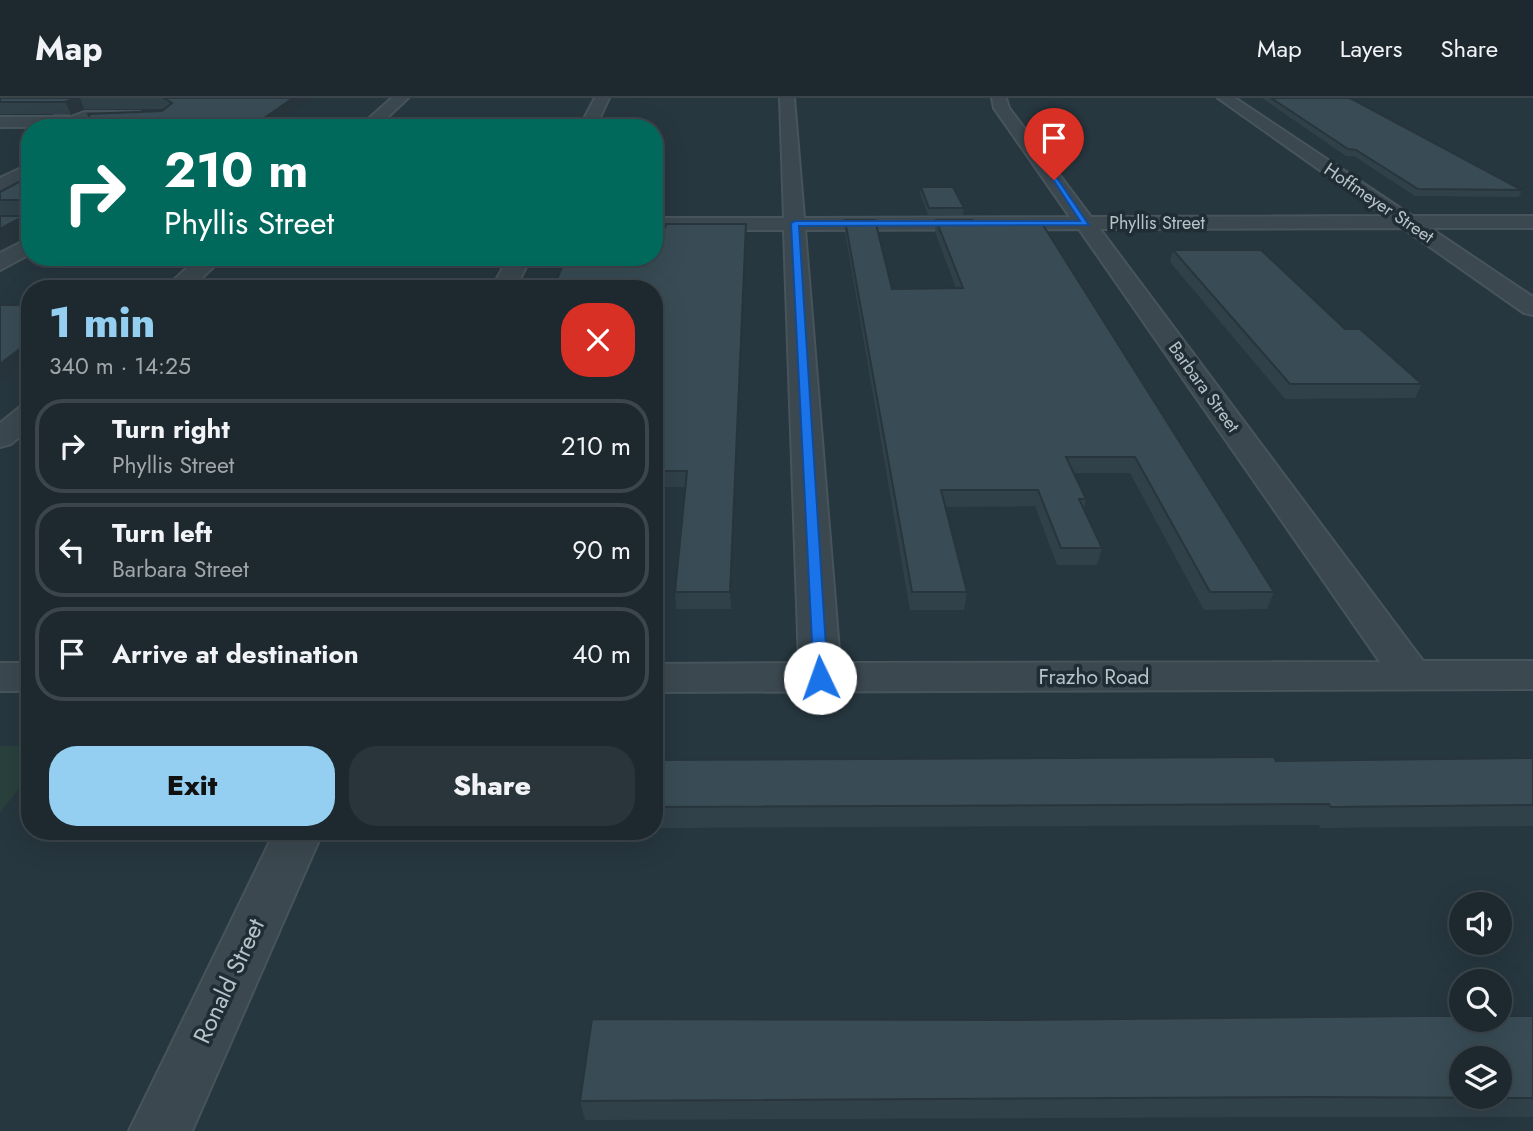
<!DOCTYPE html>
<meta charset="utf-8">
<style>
body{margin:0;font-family:Jost,sans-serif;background:#2a353b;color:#f1f3f6;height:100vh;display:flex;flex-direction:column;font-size:26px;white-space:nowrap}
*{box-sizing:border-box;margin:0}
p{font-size:23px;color:#a0a6aa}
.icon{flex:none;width:38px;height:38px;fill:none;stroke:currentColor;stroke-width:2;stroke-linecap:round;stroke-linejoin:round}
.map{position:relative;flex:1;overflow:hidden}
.panel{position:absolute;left:21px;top:182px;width:642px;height:560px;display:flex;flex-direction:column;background:#1d292f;border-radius:28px;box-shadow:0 7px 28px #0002,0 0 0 2px #3b454b}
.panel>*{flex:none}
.hud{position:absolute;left:21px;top:21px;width:642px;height:147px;border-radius:28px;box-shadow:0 7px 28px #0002,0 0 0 2px #3b454b;background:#00695c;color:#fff;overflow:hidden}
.tools{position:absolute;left:1449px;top:794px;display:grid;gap:14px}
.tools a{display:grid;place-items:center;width:63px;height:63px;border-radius:50%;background:#1d292f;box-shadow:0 7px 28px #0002,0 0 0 2px #3b454b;font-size:35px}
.pin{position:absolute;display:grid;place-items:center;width:60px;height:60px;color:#fff;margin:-72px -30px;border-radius:50% 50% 50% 0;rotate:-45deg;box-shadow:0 0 7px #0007}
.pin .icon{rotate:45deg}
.me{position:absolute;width:77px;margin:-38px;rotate:357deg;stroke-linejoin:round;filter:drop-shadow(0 0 5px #0008)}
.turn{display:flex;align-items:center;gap:24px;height:147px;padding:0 28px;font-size:32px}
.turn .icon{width:91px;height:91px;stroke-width:2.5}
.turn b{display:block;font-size:49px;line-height:60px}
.round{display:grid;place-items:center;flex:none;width:74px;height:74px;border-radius:28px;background:#2a353b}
.head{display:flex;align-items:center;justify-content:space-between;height:119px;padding:0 28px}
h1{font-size:42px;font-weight:800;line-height:52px;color:#94cff2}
.primary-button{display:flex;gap:14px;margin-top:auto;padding:14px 28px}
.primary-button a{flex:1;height:80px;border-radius:28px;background:#94cff2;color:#111;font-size:28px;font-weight:800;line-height:80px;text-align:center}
.primary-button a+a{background:#2a353b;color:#f1f3f6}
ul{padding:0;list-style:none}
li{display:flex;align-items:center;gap:21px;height:94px;margin:0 14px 10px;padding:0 14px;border:4px solid #3b454b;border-radius:28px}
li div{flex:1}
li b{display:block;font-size:26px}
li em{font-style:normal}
header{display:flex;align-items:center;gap:42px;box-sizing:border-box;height:98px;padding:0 35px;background:#1d292f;border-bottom:2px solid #3b454b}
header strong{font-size:33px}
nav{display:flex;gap:38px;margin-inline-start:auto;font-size:24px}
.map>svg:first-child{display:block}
.green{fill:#29403d}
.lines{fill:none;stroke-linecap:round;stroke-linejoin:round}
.minor-tunnel{stroke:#3d4c54;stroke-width:17;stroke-dasharray:17 8;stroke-linecap:butt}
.minor-casing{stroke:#47545b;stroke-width:4}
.minor{fill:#3b484f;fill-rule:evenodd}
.wall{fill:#314149}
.shaded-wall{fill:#28353c}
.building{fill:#394c55;stroke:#28353c;stroke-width:2;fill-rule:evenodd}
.route{fill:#1a73e8;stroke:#114b97;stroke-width:2}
.labels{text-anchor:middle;stroke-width:7;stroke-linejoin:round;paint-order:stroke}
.far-street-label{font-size:18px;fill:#b7c3c9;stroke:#202d34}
.street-label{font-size:21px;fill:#b7c3c9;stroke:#202d34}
.near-street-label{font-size:24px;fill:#b7c3c9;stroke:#202d34}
</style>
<header>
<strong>Map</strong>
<nav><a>Map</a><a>Layers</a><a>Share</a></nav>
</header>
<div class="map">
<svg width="1533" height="1033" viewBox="0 0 1533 1033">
<rect width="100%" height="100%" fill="#27373f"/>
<path class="green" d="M 0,648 L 30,648 L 30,676 L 0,715 Z"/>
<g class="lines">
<path class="minor-tunnel" d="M 53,17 L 76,17"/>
<g class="minor-casing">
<g id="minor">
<path d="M 392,0 L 408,0 L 376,30 L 358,30 Z"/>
<path d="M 595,0 L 609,0 L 595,30 L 579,30 Z"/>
<path d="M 780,0 L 794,0 L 804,120 L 1070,119 L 994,10 L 992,0 L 1006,0 L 1009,10 L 1091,119 L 1385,118 L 1218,0 L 1235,0 L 1412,118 L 1533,118 L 1533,130 L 1430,130 L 1533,199 L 1533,217 L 1524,215 L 1403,130 L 1100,131 L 1423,563 L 1533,563 L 1533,591 L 654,594 L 654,566 L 799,565 L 784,132 L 654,132 L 654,120 L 784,120 ZM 1079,131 L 1380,564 L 840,565 L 805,132 Z"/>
<path d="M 84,14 L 140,14 L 148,19 L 140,24 L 87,24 L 73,29 L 0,29 L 0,19 L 71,19 Z"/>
<path d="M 30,66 L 30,78 L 0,93 L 0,80 Z"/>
<path d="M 30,140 L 30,156 L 0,172 L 0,155 Z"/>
<path d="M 199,159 L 224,159 L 190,191 L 164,191 Z"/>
<path d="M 509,159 L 531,159 L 515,191 L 491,191 Z"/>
<path d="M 30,306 L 30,330 L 11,346 L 0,349 L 0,325 L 20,309 Z"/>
<rect x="0" y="565" width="30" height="28"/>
<path d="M 275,733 L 323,733 L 192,1033 L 129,1033 Z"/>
</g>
</g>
<use href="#minor" class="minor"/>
</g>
<g class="wall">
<path d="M 0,0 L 314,0 L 273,30 L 94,30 L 88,16 L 162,13 L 164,11 L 84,11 L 71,16 L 0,16 Z"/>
<path d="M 1262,0 L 1350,0 L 1522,92 L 1519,99 L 1415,98 L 1354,58 L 1346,58 Z"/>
<path d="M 30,78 L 30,135 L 0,152 L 0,94 Z"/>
<path d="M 921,89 L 964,110 L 963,117 L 928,117 L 920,95 Z"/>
<path d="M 845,122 L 892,191 L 956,190 L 935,134 L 936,122 L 976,127 L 1274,494 L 1267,511 L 1204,512 L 1130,375 L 1074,375 L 1086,401 L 1084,411 L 1102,450 L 1097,467 L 1057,467 L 1035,408 L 945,409 L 967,494 L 964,512 L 910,512 L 845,134 Z"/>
<path d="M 746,126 L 731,511 L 676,511 L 675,494 L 686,389 L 654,389 L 654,191 Z"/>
<path d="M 1173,152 L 1345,231 L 1422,286 L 1415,300 L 1285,301 L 1170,164 Z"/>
<path d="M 1533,660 L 1533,728 L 1320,730 L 1319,727 L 654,730 L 654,662 L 1276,663 Z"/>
<path d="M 1533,918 L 1533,1019 L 1295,1019 L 585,1022 L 580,1003 L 1020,922 Z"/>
</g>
<g class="shaded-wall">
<path d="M 75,0 L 80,0 L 84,11 L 71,16 L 65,4 Z"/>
<path d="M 293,0 L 314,0 L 273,30 L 250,30 Z"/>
<path d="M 30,115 L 30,135 L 0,152 L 0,131 Z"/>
<path d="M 746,126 L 746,138 L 731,511 L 730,494 Z"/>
<path d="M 30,243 L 30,262 L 0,285 L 0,266 Z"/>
</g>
<g class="building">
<path d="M 0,0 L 75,0 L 65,4 L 0,4 Z"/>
<path d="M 164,0 L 293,0 L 250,30 L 96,30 L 88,16 L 162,13 L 172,5 Z"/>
<path d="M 1271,0 L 1350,0 L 1522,92 L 1418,91 L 1356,52 L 1348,51 Z"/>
<path d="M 30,78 L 30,115 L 0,131 L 0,118 L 25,118 L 25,102 L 0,102 L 0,94 Z"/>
<path d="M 921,89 L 953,89 L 964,110 L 929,110 Z"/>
<path d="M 845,122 L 875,122 L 892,191 L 963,190 L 936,122 L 973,122 L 976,127 L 1043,127 L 1274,494 L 1210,494 L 1135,359 L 1066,359 L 1086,401 L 1079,401 L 1102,450 L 1061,450 L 1038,392 L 941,392 L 967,494 L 912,494 Z"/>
<path d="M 666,126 L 746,126 L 730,494 L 675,494 L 687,373 L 654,373 L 654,191 L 553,191 L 566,159 L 654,159 L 654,130 L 665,130 Z"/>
<path d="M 1173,152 L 1261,152 L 1345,231 L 1360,231 L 1422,286 L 1290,286 Z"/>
<path d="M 0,207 L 30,207 L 30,243 L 0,266 Z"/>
<path d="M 1274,659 L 1276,663 L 1533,660 L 1533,707 L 1331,709 L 1329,706 L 654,709 L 654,662 Z"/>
<path d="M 1419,918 L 1461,918 L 1461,922 L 1500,922 L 1500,918 L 1533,918 L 1533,1000 L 1308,999 L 580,1003 L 592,921 L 1020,922 ZM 1461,961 L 1500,961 L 1500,999 L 1461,999 Z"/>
</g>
<path class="route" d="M 1052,80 L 1057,80 L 1089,127 L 799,128 L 828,580 L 820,586 L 814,584 L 791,125 L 795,123 L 1080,123 Z"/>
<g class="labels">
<g class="far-street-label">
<text transform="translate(1379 105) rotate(34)" y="6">Hoffmeyer Street</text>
<text x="1157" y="131">Phyllis Street</text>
<text transform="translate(1204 289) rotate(54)" y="6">Barbara Street</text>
</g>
<g class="street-label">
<text x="1094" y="586">Frazho Road</text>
</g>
<g class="near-street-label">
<text transform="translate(229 883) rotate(-65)" y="8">Ronald Street</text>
</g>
</g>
</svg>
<div class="tools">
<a><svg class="icon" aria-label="sound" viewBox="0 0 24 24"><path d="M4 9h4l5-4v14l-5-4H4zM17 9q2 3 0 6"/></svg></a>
<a><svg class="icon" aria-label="search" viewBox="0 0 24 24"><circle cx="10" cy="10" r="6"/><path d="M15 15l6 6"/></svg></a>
<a><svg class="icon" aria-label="layers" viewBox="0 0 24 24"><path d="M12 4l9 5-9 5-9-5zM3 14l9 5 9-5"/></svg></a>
</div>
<div class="pin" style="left:1054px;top:82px;background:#d93025"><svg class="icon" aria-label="arrive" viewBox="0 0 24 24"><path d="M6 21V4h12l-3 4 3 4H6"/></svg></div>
<svg class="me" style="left:820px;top:580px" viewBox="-20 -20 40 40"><circle r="19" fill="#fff"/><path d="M0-13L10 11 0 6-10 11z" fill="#1a73e8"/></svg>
<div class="hud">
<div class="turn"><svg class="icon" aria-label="right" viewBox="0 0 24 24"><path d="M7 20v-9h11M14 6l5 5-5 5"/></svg><div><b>210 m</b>Phyllis Street</div></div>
</div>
<section class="panel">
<div class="head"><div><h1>1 min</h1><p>340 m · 14:25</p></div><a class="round" style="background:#d93025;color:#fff"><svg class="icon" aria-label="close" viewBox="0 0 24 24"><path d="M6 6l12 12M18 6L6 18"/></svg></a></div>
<ul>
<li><svg class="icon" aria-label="right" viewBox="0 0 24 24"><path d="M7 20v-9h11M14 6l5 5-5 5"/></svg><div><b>Turn right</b><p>Phyllis Street</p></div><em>210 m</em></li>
<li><svg class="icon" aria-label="left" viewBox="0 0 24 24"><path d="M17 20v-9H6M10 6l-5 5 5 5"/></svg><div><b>Turn left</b><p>Barbara Street</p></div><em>90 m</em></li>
<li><svg class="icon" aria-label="arrive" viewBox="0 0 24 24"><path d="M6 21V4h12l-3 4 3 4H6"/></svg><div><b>Arrive at destination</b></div><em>40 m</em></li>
</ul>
<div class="primary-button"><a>Exit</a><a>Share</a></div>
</section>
</div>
